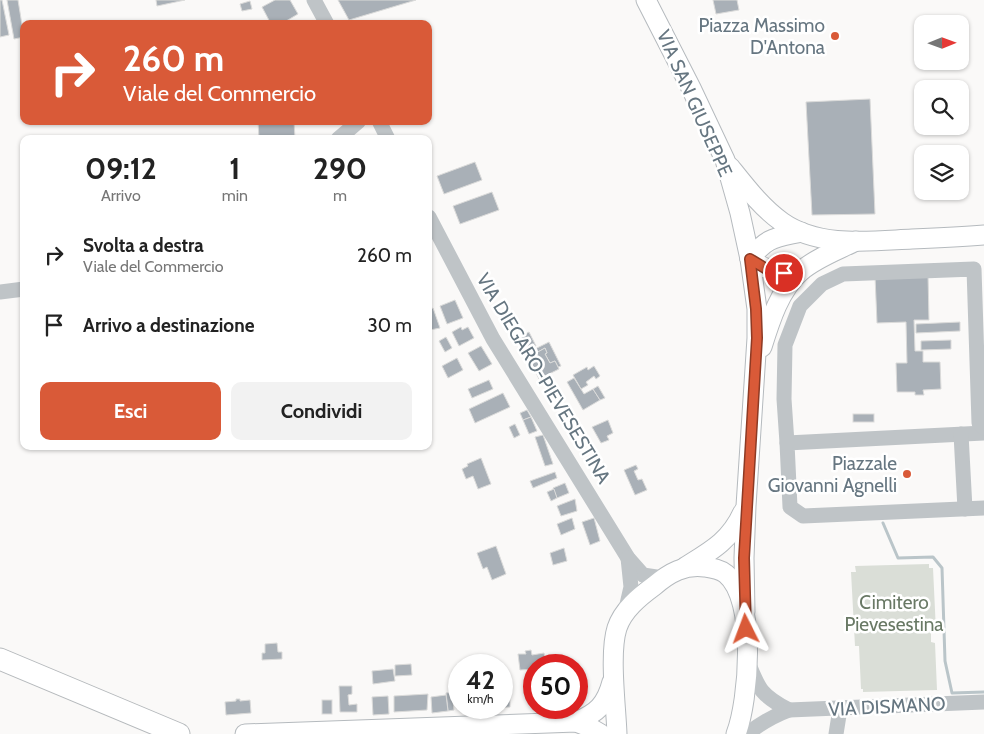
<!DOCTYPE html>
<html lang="it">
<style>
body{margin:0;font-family:Cabin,sans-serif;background:#f2f2f2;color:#222;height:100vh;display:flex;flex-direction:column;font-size:19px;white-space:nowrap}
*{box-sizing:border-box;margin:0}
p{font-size:16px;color:#767676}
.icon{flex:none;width:28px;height:28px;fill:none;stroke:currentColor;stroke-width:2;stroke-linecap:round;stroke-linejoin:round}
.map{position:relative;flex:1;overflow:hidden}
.drawer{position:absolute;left:20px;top:135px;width:412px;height:315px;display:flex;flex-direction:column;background:#fff;border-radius:10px;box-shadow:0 1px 4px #0004}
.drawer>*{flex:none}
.hud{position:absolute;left:20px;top:20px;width:412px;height:105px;border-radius:10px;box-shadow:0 1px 4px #0004;background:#d95a38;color:#fff;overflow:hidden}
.needle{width:32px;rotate:89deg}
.buttons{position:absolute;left:914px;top:15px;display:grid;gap:10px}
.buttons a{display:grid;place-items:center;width:55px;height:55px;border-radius:10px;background:#fff;box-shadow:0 1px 4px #0004;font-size:25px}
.speed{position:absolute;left:448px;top:654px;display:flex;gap:10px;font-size:25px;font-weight:700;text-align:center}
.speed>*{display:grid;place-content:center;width:65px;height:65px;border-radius:50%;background:#fff;box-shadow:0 1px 4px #0004;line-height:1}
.speed small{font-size:12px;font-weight:400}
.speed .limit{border:8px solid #d22;background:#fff;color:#111}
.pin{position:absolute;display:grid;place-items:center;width:42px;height:42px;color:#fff;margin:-21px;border:2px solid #fff;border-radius:50%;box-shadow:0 1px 5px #0007}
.me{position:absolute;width:55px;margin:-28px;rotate:357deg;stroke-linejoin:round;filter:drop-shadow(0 0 4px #0008)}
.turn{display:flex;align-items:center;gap:18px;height:105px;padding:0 20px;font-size:22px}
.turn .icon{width:65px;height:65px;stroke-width:2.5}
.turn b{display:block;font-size:35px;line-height:42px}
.eta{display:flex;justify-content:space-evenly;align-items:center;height:85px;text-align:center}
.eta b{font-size:30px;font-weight:700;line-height:35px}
.primary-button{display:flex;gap:10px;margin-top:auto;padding:10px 20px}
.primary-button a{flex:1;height:58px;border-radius:10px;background:#d95a38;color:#fff;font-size:20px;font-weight:700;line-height:58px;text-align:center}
.primary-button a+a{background:#f2f2f2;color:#222}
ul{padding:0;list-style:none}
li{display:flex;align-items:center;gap:15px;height:70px;padding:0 20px}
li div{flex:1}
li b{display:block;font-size:19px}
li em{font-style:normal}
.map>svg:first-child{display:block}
.green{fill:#daded7}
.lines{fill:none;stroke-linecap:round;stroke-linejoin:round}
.stream{stroke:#bac5c9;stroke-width:3}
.building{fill:#a9b0b7;stroke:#dbdbda}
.major-casing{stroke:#b5babe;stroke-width:21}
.highway-casing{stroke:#b5b9bc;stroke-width:23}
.minor{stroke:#bfc4c7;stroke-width:15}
.major{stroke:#fff;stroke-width:19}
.highway{stroke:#fff;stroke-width:21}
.route-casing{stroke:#8d3a24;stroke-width:12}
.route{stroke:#d95a38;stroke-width:9}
.poi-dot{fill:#d95a38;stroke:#fff;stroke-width:2}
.labels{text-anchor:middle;stroke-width:5;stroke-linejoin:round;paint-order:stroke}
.poi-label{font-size:19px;fill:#667681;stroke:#fff;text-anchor:end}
.street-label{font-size:19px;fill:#667681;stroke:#fff}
.park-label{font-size:19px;fill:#697965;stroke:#fff}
</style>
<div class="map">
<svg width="984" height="734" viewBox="0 0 984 734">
<rect width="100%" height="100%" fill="#faf9f8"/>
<path class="green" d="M 929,564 L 929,568 L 933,568 L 936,631 L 931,631 L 931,642 L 935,643 L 937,690 L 863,692 L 863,689 L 861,689 L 859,646 L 855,646 L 851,572 L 856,572 L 855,566 Z"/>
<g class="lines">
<path class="stream" d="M 883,523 L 898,558 L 933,557 L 942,568 L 945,661 L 952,693 L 984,692"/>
</g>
<g class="building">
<path d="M 0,0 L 2,0 L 9,35 L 0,37 Z"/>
<path d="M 7,0 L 18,0 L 24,37 L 14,39 Z"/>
<path d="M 156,0 L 185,0 L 157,6 Z"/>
<path d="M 275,0 L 290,0 L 298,14 L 281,24 L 271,24 L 262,7 Z"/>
<path d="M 338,0 L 416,0 L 349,20 Z"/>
<path d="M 713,0 L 737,0 L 739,10 L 716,14 Z"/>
<path d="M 250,1 L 252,9 L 242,11 L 240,4 Z"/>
<path d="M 870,99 L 875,214 L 812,215 L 806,102 Z"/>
<path d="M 258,121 L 294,121 L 295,139 L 259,139 Z"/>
<path d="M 475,162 L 482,180 L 444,194 L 437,176 Z"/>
<path d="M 492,192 L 499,210 L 460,224 L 453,206 Z"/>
<path d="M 928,275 L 929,320 L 914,320 L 915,351 L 923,351 L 923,362 L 940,362 L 941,389 L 923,390 L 924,395 L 915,395 L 915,392 L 897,392 L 896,363 L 907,363 L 906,322 L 877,323 L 875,276 Z"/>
<path d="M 455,300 L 463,318 L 447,324 L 440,306 Z"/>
<path d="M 433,308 L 440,328 L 430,330 L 429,310 Z"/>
<path d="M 960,322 L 960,331 L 916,333 L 916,324 Z"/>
<path d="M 461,327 L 462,330 L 468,327 L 474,338 L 459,346 L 452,332 Z"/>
<path d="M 529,332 L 536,346 L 523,352 L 516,339 Z"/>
<path d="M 446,337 L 452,348 L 445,352 L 439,341 Z"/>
<path d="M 951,340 L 951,349 L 921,350 L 921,341 Z"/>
<path d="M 549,342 L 561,366 L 558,367 L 555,361 L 550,363 L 545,354 L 547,353 L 545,348 L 536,353 L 535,349 Z"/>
<path d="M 481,346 L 492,364 L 479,371 L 468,353 Z"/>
<path d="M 545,348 L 547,353 L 545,354 L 550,363 L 555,361 L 559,369 L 539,379 L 527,354 L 535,350 L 536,353 Z"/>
<path d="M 457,358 L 463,370 L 448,378 L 442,366 Z"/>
<path d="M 594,366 L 600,376 L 596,379 L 594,376 L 586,382 L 588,385 L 581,389 L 573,375 L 587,367 L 588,370 Z"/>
<path d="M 574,378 L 584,394 L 593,389 L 600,400 L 583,410 L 567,382 Z"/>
<path d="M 489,380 L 493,389 L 472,398 L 468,389 Z"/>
<path d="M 598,386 L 605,398 L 600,400 L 593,389 Z"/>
<path d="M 503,393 L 510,407 L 475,423 L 469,409 Z"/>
<path d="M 527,410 L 531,417 L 523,420 L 520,413 Z"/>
<rect x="853" y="414" width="21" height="8"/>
<path d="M 531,417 L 537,431 L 529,434 L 523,420 Z"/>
<path d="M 608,420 L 613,433 L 607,436 L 609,440 L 601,443 L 592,427 Z"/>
<path d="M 515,424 L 520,435 L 514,438 L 509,427 Z"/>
<path d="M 543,435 L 553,464 L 545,466 L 535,437 Z"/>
<path d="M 481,458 L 491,484 L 478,489 L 473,476 L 466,479 L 462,469 L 468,466 L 467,464 Z"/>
<path d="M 636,465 L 638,469 L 634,471 L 638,480 L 642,479 L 647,490 L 635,495 L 624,470 Z"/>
<path d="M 555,472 L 557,478 L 533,488 L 530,481 Z"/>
<path d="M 565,483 L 569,493 L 557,498 L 553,488 Z"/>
<path d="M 554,489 L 557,498 L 551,501 L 547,492 Z"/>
<path d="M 575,499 L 577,511 L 561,516 L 557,506 Z"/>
<path d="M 572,518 L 575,529 L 561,535 L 557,524 Z"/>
<path d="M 594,518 L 600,541 L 590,545 L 582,522 Z"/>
<path d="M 496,546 L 506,574 L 492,580 L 487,567 L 483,569 L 477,553 Z"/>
<path d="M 564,548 L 567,561 L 553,565 L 550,553 Z"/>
<path d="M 277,643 L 278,652 L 282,652 L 282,659 L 262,660 L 262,653 L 265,653 L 265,644 Z"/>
<path d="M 531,650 L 532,655 L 544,653 L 546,663 L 555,662 L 555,665 L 534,665 L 534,669 L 520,670 L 518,654 L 526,654 L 525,651 Z"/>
<path d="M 411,664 L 412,675 L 395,676 L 395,665 Z"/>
<path d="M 393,669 L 395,681 L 373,684 L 372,671 Z"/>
<path d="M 501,685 L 510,685 L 510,707 L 496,708 L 501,708 Z"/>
<path d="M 339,686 L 352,686 L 352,694 L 348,695 L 349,705 L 357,704 L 357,712 L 340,712 Z"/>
<path d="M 452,692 L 454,710 L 448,711 L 446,693 Z"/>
<path d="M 428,694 L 427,710 L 394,712 L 394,696 Z"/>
<path d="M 446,695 L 448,711 L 432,713 L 431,697 Z"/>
<path d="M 388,696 L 389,714 L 373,715 L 372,697 Z"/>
<path d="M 236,699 L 240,699 L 240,701 L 250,700 L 251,713 L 226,715 L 225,702 L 236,701 Z"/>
<rect x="322" y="700" width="10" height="14"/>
</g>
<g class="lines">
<g class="major-casing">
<g id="major">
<path d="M 646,0 L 691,88 L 725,160 L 740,213 L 750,259 L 757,309 L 757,338 L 746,506 L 744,558 L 745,612"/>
<path d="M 730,167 C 746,187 762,208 782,222 C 819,248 870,241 912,239 C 936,238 960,237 984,235"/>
<path d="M 750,259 C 767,237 775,238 801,232"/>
<path d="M 750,259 C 768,272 779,273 801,271"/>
<path d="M 762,347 C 770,321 780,289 801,271 C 816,258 838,250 856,241"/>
<path d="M 685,567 C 711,551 730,541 743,512"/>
<path d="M 576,722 C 597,713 606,705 612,682"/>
<path d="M 245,734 L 576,722 L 589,727 L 601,734"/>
<path d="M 617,734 C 616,706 609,653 617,628 C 623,610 639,597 654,586 C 669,573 685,564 705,567 C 712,568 720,569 726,574 C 757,599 749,700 736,734"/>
</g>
</g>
<g class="highway-casing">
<path id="highway" d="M 0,659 L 179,734"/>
</g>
<g class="minor">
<path d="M 314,0 L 327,24"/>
<path d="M 379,121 L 388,139"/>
<path d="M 338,139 L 359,121"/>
<path d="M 429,217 L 493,339 L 628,558 L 643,575 L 663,578"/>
<path d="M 0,292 L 24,289"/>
<path d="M 984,433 L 787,443 L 790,507 L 803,516 L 984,508"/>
<path d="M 961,434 L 965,509"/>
<path d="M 787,443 L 784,399 L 785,345 L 800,306 L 822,284 L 843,274 L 974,269 L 979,423 L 984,428"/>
<path d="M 625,613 L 631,587 L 628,558"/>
<path d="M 748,662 C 759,690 762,696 789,710"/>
<path d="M 747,734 C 761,723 773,716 789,710 L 984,702"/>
<path d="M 836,734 L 840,709"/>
</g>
<use href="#major" class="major"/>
<use href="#highway" class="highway"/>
</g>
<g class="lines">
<g class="route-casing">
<path id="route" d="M 746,629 L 744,558 L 757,338 L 756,309 L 750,259 L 768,270 L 784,273"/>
</g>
<use href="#route" class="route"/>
</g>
<g class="poi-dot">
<circle cx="835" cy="36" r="5"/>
<circle cx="907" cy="474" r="5"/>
</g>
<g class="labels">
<g class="poi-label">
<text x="825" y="32">Piazza Massimo<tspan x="825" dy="22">D'Antona</tspan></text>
<text x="897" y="470">Piazzale<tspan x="897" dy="22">Giovanni Agnelli</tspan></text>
</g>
<g class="street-label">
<text transform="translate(695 103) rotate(66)" y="7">VIA SAN GIUSEPPE</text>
<text transform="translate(544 378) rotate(59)" y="7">VIA DIEGARO-PIEVESESTINA</text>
<text transform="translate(887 706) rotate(-3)" y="7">VIA DISMANO</text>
</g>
<g class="park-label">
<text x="894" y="609">Cimitero<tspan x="894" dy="22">Pievesestina</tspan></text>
</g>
</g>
</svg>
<div class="buttons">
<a><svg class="needle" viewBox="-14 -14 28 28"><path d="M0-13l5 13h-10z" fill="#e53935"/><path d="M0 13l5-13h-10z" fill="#767676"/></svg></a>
<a><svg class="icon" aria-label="search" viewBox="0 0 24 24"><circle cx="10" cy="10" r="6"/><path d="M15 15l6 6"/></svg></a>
<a><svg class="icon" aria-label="layers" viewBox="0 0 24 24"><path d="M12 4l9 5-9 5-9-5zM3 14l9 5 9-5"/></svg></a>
</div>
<div class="speed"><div>42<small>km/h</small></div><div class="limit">50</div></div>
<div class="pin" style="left:784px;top:273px;background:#d93025"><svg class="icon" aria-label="arrive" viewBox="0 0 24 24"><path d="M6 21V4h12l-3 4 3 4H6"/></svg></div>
<svg class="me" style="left:746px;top:629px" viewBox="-20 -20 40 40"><path d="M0-17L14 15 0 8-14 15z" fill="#d95a38" stroke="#fff" stroke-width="4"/></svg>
<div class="hud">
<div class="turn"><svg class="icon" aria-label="right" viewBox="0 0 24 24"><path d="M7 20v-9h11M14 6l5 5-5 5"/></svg><div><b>260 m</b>Viale del Commercio</div></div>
</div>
<section class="drawer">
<div class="eta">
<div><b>09:12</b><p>Arrivo</p></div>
<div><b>1</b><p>min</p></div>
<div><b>290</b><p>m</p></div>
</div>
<ul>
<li><svg class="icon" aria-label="right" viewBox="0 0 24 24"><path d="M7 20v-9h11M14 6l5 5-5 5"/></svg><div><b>Svolta a destra</b><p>Viale del Commercio</p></div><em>260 m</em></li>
<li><svg class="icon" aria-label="arrive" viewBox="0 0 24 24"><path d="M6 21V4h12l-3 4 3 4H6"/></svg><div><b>Arrivo a destinazione</b></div><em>30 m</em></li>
</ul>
<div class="primary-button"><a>Esci</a><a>Condividi</a></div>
</section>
</div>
